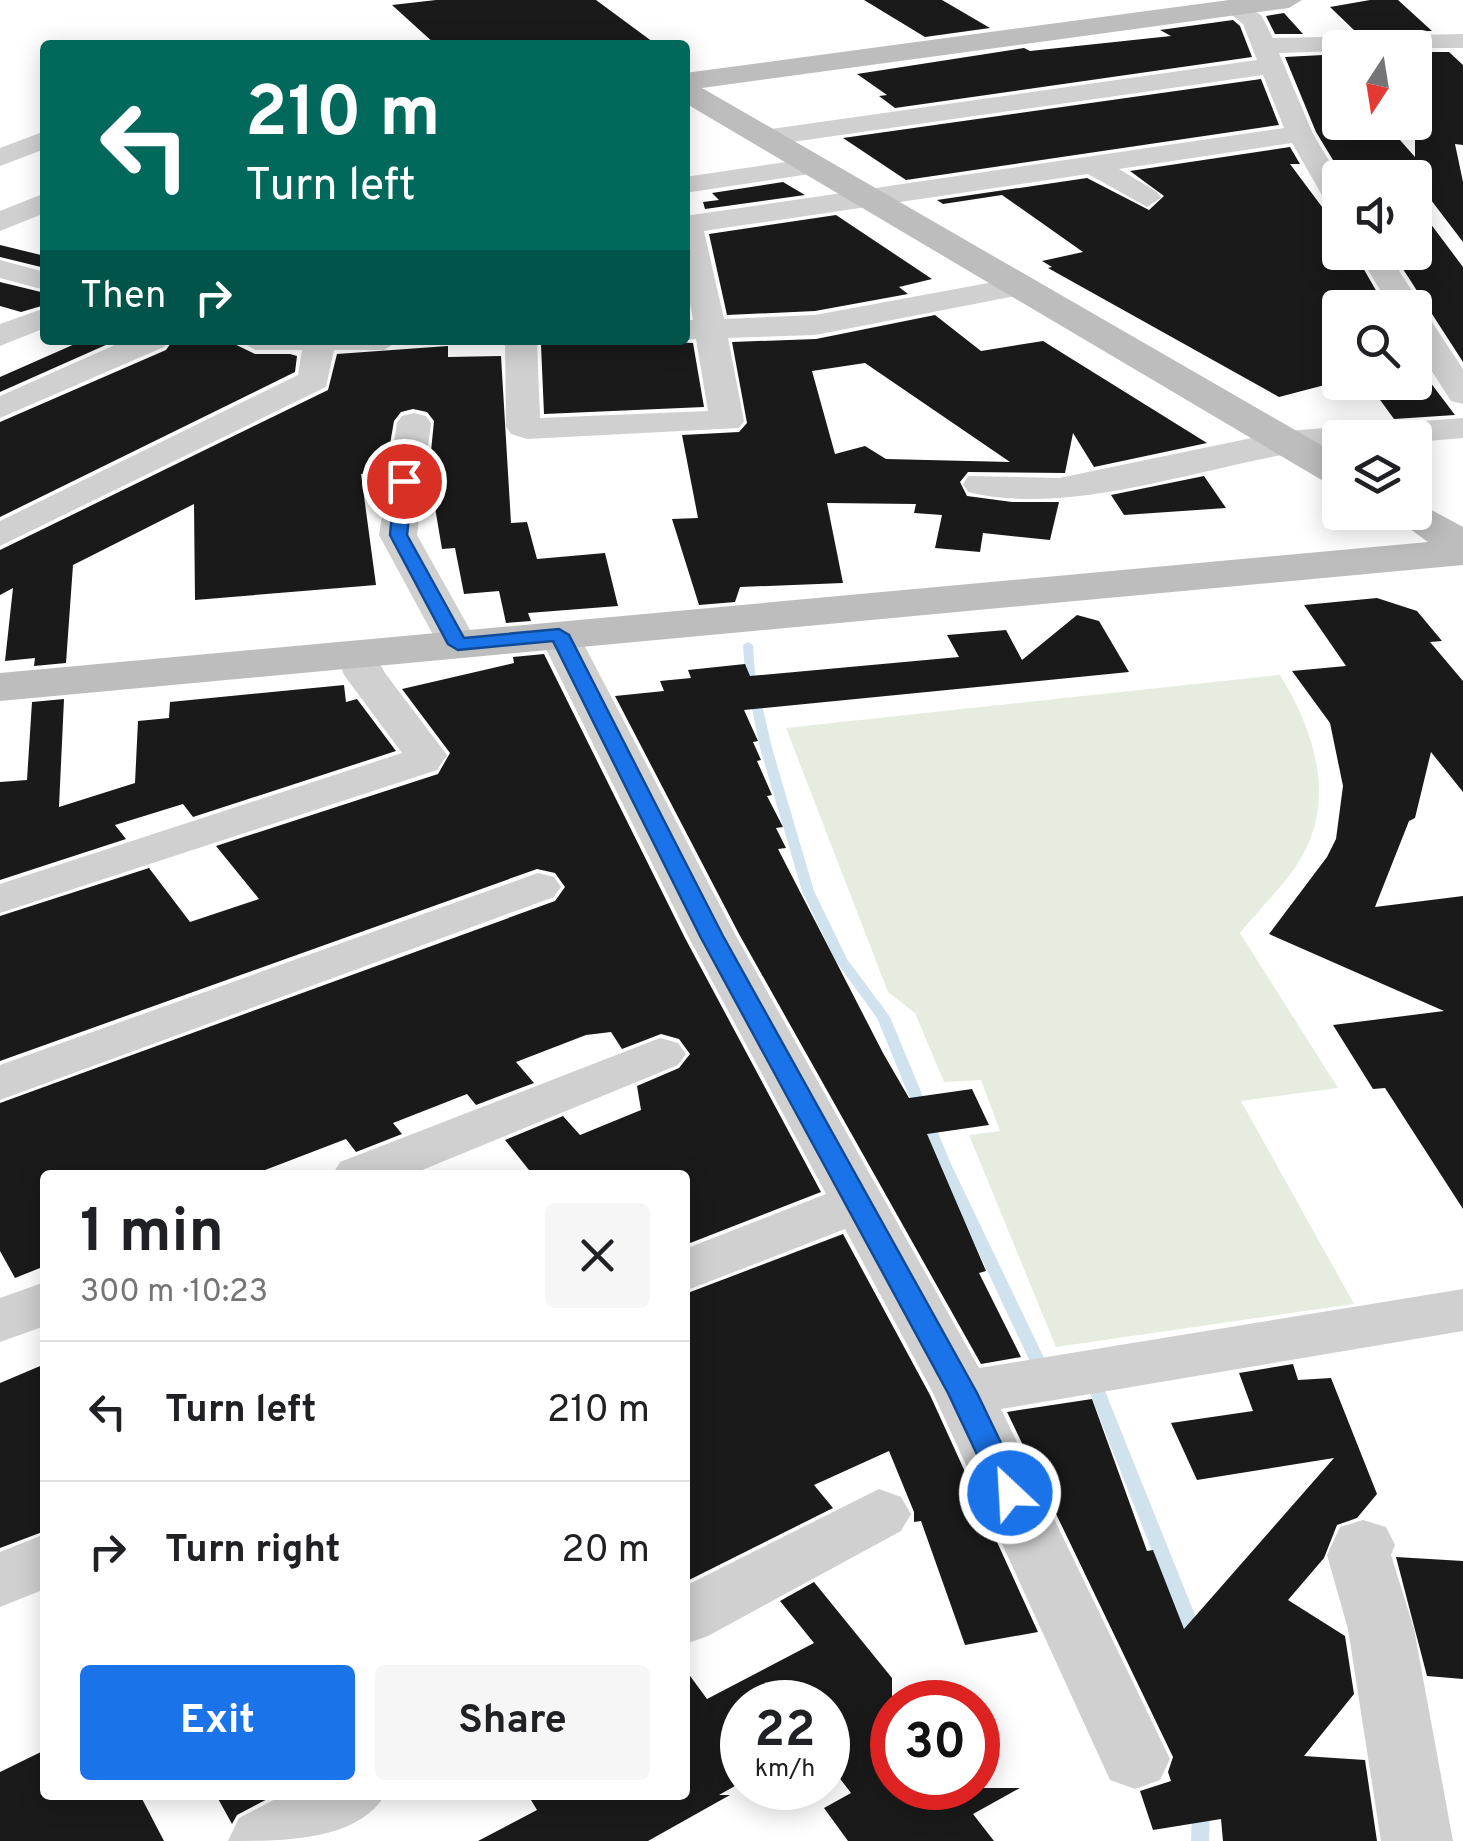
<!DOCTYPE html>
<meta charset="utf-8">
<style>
body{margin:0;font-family:Overpass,sans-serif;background:#f6f6f6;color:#202124;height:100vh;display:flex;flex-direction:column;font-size:38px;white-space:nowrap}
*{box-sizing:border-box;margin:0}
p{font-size:32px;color:#757577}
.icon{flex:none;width:55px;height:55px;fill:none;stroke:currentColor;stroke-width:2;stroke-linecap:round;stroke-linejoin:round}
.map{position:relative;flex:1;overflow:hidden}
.details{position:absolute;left:40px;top:1170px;width:650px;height:630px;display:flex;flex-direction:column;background:#fff;border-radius:10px;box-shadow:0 5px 25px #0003}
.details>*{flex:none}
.top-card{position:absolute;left:40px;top:40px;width:650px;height:305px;border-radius:10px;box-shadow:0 5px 25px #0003;background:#00695c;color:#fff;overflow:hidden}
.needle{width:65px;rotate:192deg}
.controls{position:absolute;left:1322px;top:30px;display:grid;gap:20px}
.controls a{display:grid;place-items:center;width:110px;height:110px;border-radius:10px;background:#fff;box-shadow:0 5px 25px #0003;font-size:50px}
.speed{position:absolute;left:720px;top:1680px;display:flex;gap:20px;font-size:50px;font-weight:700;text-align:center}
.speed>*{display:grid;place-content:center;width:130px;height:130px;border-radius:50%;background:#fff;box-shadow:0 5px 25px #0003;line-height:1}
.speed small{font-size:25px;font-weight:400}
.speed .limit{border:15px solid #d22;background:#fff;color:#111}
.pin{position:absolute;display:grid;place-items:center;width:85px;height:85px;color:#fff;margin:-42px;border:5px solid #fff;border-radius:50%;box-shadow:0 2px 10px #0007}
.me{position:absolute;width:110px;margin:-55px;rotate:335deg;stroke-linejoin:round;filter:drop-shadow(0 0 8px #0008)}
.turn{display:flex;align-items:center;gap:35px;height:210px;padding:0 40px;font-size:45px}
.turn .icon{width:130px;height:130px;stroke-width:2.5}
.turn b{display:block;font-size:70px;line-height:85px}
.then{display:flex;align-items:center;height:95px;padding:0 40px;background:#0003;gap:20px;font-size:38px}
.round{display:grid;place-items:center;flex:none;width:105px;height:105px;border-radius:10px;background:#f6f6f6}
.summary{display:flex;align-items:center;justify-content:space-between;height:170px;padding:0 40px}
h1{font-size:60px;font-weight:700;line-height:75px}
.button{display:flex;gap:20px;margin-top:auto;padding:20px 40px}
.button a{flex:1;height:115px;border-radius:10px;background:#1a73e8;color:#fff;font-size:40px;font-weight:700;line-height:115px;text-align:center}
.button a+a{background:#f6f6f6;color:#202124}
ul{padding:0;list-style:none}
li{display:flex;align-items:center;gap:30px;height:140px;padding:0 40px;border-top:2px solid #e0e0e0}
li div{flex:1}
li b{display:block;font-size:38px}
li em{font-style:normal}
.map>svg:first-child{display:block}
.green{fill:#e6ecdf}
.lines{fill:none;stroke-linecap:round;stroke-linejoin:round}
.stream{fill:#cfe2ee;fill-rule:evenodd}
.building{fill:#1a1a1a;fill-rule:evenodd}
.street{fill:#d0d0d0;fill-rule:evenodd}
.secondary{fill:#bdbdbd;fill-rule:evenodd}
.route{fill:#1a73e8;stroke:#114b97;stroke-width:2.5}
</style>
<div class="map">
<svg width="1463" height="1841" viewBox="0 0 1463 1841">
<rect width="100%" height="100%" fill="#fff"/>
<path class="green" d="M 1280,675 C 1316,733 1338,805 1296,866 C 1280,890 1258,910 1240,933 L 1338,1088 L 1241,1101 L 1354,1304 L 1056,1347 L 969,1135 L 1000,1131 L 981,1080 L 944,1082 L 915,1013 L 888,992 L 786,728 Z"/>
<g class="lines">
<g class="stream">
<path d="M 748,642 L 753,645 L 755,674 L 772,748 L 814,891 L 847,959 L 890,1017 L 951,1164 L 1047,1364 L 1054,1371 L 1052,1375 C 1044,1377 1037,1375 1033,1368 L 937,1164 L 877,1018 L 835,960 L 802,891 L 760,748 L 745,674 L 743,645 Z"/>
<path d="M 1097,1385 L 1103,1387 L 1105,1391 L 1203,1635 L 1200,1640 L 1194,1642 L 1188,1640 L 1185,1635 L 1089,1391 L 1091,1387 Z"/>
<path d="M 1201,1801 L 1208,1803 L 1210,1809 L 1209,1841 L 1191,1841 L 1192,1809 L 1194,1803 Z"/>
</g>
</g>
<g class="building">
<path d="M 436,0 L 596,0 L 657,45 L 436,45 L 392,5 Z"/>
<path d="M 864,0 L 942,0 L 990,28 L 925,37 Z"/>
<path d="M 1370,0 L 1398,0 L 1432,31 L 1356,32 L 1330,7 Z"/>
<path d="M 1284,13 L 1303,34 L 1275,34 L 1266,16 Z"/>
<path d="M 1233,20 L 1240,26 L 1252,57 L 895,108 L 879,96 L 887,95 L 857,74 L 1024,48 L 1030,51 L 1171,36 L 1160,30 Z"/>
<path d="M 1415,52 L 1449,52 L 1463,65 L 1463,145 L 1455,144 L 1463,182 L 1463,242 L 1415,179 L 1415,167 L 1336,165 L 1316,132 L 1285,57 L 1323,55 L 1340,74 L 1340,122 L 1384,122 L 1415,157 Z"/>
<path d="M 1261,79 L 1279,125 L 906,180 L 843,138 Z"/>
<path d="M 1290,147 L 1300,164 L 1290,164 L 1340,231 L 1340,252 L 1354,252 L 1386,308 L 1340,308 L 1340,381 L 1279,397 L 1048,268 L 1052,267 L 1042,261 L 1083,252 L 1002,195 L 943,204 L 937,200 L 1087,178 L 1149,210 L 1164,196 L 1130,171 Z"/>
<path d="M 783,182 L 805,195 L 705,209 L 703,202 L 719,200 L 712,193 Z"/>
<path d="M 1415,203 L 1463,267 L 1463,362 L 1392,252 L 1415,252 Z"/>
<path d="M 836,215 L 932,279 L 899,287 L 908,294 L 815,311 L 727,315 L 709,234 Z"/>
<path d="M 0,245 L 45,256 L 45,268 L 0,257 Z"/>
<path d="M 0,282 L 45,293 L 45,305 L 21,312 L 0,306 Z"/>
<path d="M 935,315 L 981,351 L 1043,341 L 1207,443 L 1094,467 L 1073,433 L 1065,473 L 968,472 L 960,482 L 967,496 L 1012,502 L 1059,502 L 1050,540 L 983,533 L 980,552 L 935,548 L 942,515 L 914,513 L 916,504 L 827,503 L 843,583 L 740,587 L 735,602 L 699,605 L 672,519 L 698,518 L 682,435 L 739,432 L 747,423 L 732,342 L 816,339 ZM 865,363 L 1010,462 L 886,459 L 865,446 L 835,454 L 812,371 Z"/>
<path d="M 84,340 L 117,340 L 0,392 L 0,377 Z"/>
<path d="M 173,340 L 226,340 L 255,354 L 290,354 L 297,356 L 295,372 L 0,517 L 0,422 L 166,350 Z"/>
<path d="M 638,340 L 693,343 L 704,407 L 544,414 L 541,345 Z"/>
<path d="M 448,346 L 448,357 L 501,356 L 511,523 L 527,522 L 537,559 L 605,553 L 618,606 L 528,613 L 531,621 L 506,623 L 499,591 L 464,594 L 455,548 L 442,549 L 429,472 L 434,421 L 427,412 L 413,409 L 401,412 L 394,421 L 385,473 L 361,474 L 376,585 L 195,600 L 194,504 L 73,565 L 66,663 L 34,666 L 35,658 L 5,661 L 13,588 L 0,595 L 0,550 L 328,390 L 337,354 Z"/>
<path d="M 1415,364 L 1430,382 L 1455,415 L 1394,419 L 1367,382 L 1415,382 Z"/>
<path d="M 1204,476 L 1226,508 L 1124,515 L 1111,495 Z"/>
<path d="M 1377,598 L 1417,611 L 1442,641 L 1430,642 L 1463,681 L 1463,792 L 1431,752 L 1415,818 L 1409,821 L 1375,907 L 1463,896 L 1463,1209 L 1385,1088 L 1373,1089 L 1333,1025 L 1444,1011 L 1269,934 L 1327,857 L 1336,839 L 1343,786 L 1330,723 L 1292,671 L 1346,666 L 1304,605 Z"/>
<path d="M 1077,615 L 1099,621 L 1129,672 L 744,710 L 758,741 L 753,742 L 761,760 L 757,761 L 772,795 L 767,796 L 783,827 L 776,828 L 786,848 L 778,849 L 883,1053 L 909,1098 L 972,1089 L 989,1125 L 927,1134 L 986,1271 L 979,1273 L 1021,1357 L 981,1364 L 739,934 L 615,696 L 664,691 L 660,681 L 691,678 L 688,670 L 745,664 L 750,676 L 959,657 L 947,635 L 1006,630 L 1022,660 Z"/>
<path d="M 544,654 L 685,938 L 821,1192 L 685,1245 L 685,1175 L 533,1175 L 505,1140 L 563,1116 L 580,1135 L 641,1110 L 637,1086 L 679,1068 L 690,1054 L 679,1039 L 661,1034 L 622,1049 L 611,1032 L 586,1035 L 516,1062 L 534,1083 L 476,1105 L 467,1094 L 393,1123 L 402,1134 L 356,1152 L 346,1139 L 252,1175 L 45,1175 L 45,1266 L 15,1278 L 0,1251 L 0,1103 L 555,901 L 565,887 L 555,873 L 537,869 L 0,1061 L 0,916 L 149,868 L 190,922 L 259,899 L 216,846 L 438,774 L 450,753 L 402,689 L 514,663 L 513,657 Z"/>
<path d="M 344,685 L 346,702 L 357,699 L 396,751 L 193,817 L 183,804 L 115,825 L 126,839 L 0,880 L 0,782 L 27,780 L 32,702 L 64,699 L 59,807 L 135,783 L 138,721 L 169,718 L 170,702 Z"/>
<path d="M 843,1234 L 930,1395 L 1038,1632 L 965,1645 L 921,1521 L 914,1522 L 914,1512 L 889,1451 L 814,1485 L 833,1508 L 685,1582 L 685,1294 Z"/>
<path d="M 45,1364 L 45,1531 L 0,1548 L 0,1383 Z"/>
<path d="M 1293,1364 L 1298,1380 L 1331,1378 L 1377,1494 L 1357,1518 L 1337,1525 L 1324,1558 L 1288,1600 L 1345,1636 L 1354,1694 L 1304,1756 L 1365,1760 L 1377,1841 L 1223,1841 L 1221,1819 L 1153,1830 L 1140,1791 L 1171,1781 L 1168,1772 L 1173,1757 L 1007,1412 L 1092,1399 L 1147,1551 L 1153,1550 L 1184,1629 L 1334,1458 L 1197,1480 L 1171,1423 L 1253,1411 L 1239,1373 Z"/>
<path d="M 1396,1557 L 1463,1561 L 1463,1679 L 1427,1676 Z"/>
<path d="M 814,1582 L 892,1678 L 892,1788 L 1020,1788 L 973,1814 L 994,1841 L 848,1841 L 824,1808 L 851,1793 L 828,1763 L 828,1702 L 742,1702 L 742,1782 L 719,1795 L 730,1795 L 648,1841 L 478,1841 L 537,1810 L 528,1795 L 685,1795 L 685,1669 L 707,1699 L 814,1643 L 780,1601 Z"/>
<path d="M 45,1750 L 45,1795 L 140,1795 L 164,1841 L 0,1841 L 0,1772 Z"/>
<path d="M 216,1795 L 275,1795 L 237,1815 L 232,1824 Z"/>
</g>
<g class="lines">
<g class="street">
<path d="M 1234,0 L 1261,15 L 1273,38 L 1463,34 L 1463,48 L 1340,48 L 1340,51 L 1279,53 L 1313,134 L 1340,179 L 1340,212 L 1330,209 L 1292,143 L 1119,169 L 1157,192 L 1161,198 L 1147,207 L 1088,174 L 704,231 L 724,319 L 815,315 L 1021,277 L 1036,286 L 1021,295 L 815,335 L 728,338 L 744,421 L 739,428 L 527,439 L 511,434 L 506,427 L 505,340 L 537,340 L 540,418 L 708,411 L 696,339 L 685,340 L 685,320 L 693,320 L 685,276 L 685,216 L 1284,128 L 1263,75 L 764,146 L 751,138 L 764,130 L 1257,60 L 1243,24 L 1222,7 Z"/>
<path d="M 45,131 L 45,149 L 0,166 L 0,148 Z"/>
<path d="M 813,158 L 823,160 L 827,166 L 823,172 L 685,193 L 685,177 Z"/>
<path d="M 45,193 L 45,213 L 0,231 L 0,211 Z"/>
<path d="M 1357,252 L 1387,252 L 1423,308 L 1420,312 L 1426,313 L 1463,369 L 1463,404 L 1451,401 L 1415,345 L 1415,308 L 1391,308 Z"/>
<path d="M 0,260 L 45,272 L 45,290 L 0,278 Z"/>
<path d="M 45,308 L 45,328 L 0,346 L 0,324 Z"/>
<path d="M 126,340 L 169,340 L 164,347 L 0,418 L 0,396 Z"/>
<path d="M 239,340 L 400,340 L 384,350 L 334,350 L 326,387 L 0,546 L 0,521 L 298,375 L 302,350 L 255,350 Z"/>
<path d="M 414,413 L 426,416 L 431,423 L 417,535 L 478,644 L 472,653 L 458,656 L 444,653 L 438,644 L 379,535 L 397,423 L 402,416 Z"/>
<path d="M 1463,418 L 1463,438 L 1415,442 L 1415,438 L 1340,438 L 1340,447 C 1223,456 1081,520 968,492 L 963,484 L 968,476 L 1059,478 L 1285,431 Z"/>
<path d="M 559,623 L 573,627 L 579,635 L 736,936 L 979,1368 L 1463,1289 L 1463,1331 L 1001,1409 L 1170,1759 L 1160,1780 L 1135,1789 L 1110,1780 L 933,1393 L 845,1229 L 685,1291 L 685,1249 L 826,1194 L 688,936 L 539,635 L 545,627 Z"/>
<path d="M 356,642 L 370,645 L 385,673 L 447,755 L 437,770 L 0,913 L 0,884 L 402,753 L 344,675 L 336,654 L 342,645 Z"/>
<path d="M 538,873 L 554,877 L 561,887 L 554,897 L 0,1100 L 0,1065 Z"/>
<path d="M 660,1038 L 678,1043 L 686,1054 L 678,1065 L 410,1175 L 332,1175 L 340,1162 Z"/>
<path d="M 45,1282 L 45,1326 L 0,1342 L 0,1298 Z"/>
<path d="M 879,1489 L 901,1497 L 911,1514 L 901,1531 L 708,1636 L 685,1644 L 685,1586 Z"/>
<path d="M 1363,1520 L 1386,1527 L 1395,1545 L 1391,1555 L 1414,1629 L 1453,1841 L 1381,1841 L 1348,1629 L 1327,1555 L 1340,1527 Z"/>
<path d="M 45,1534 L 45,1589 L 0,1607 L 0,1552 Z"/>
<path d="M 283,1795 L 385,1795 C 357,1841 285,1841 228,1841 L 239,1818 Z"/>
</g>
<g class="secondary">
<path d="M 1229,0 L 1302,0 L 1289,8 L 702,88 L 1340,456 L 1340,485 L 1325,482 L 685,103 L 685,73 Z"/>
<path d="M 1415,501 L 1463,527 L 1463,565 L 0,701 L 0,673 L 1428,542 L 1387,512 L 1415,512 Z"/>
</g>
</g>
<path class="route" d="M 404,476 L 413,481 L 407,535 L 464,638 L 559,629 L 569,635 L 723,936 L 977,1393 L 1025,1493 L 1020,1501 L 999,1501 L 948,1393 L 700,936 L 553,641 L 458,650 L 448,644 L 390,535 L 395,481 Z"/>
</svg>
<div class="controls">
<a><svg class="needle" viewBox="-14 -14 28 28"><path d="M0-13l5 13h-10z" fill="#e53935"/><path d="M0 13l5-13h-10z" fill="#757577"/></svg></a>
<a><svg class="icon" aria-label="sound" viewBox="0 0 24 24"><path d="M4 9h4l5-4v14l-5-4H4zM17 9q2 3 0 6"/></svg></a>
<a><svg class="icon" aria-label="search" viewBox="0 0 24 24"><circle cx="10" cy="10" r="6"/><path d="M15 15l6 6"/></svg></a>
<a><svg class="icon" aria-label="layers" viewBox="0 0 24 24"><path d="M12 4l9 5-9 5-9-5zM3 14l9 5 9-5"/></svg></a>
</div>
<div class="speed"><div>22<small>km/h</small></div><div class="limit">30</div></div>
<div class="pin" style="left:404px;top:481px;background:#d93025"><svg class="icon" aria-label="arrive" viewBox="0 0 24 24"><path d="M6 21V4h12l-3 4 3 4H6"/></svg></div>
<svg class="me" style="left:1010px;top:1493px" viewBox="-20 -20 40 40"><circle r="17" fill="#1a73e8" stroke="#fff" stroke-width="3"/><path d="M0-11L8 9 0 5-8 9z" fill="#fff"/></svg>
<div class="top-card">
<div class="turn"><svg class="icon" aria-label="left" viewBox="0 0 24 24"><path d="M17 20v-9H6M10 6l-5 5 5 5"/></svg><div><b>210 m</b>Turn left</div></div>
<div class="then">Then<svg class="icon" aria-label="right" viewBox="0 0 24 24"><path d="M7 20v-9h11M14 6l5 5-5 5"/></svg></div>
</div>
<section class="details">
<div class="summary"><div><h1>1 min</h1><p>300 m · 10:23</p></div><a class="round"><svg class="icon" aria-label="close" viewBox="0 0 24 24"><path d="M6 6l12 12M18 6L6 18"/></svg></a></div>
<ul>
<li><svg class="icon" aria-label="left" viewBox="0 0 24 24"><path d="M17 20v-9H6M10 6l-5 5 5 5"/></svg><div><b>Turn left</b></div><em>210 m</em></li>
<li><svg class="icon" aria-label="right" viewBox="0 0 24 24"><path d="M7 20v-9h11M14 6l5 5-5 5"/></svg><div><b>Turn right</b></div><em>20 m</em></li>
</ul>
<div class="button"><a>Exit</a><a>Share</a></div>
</section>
</div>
